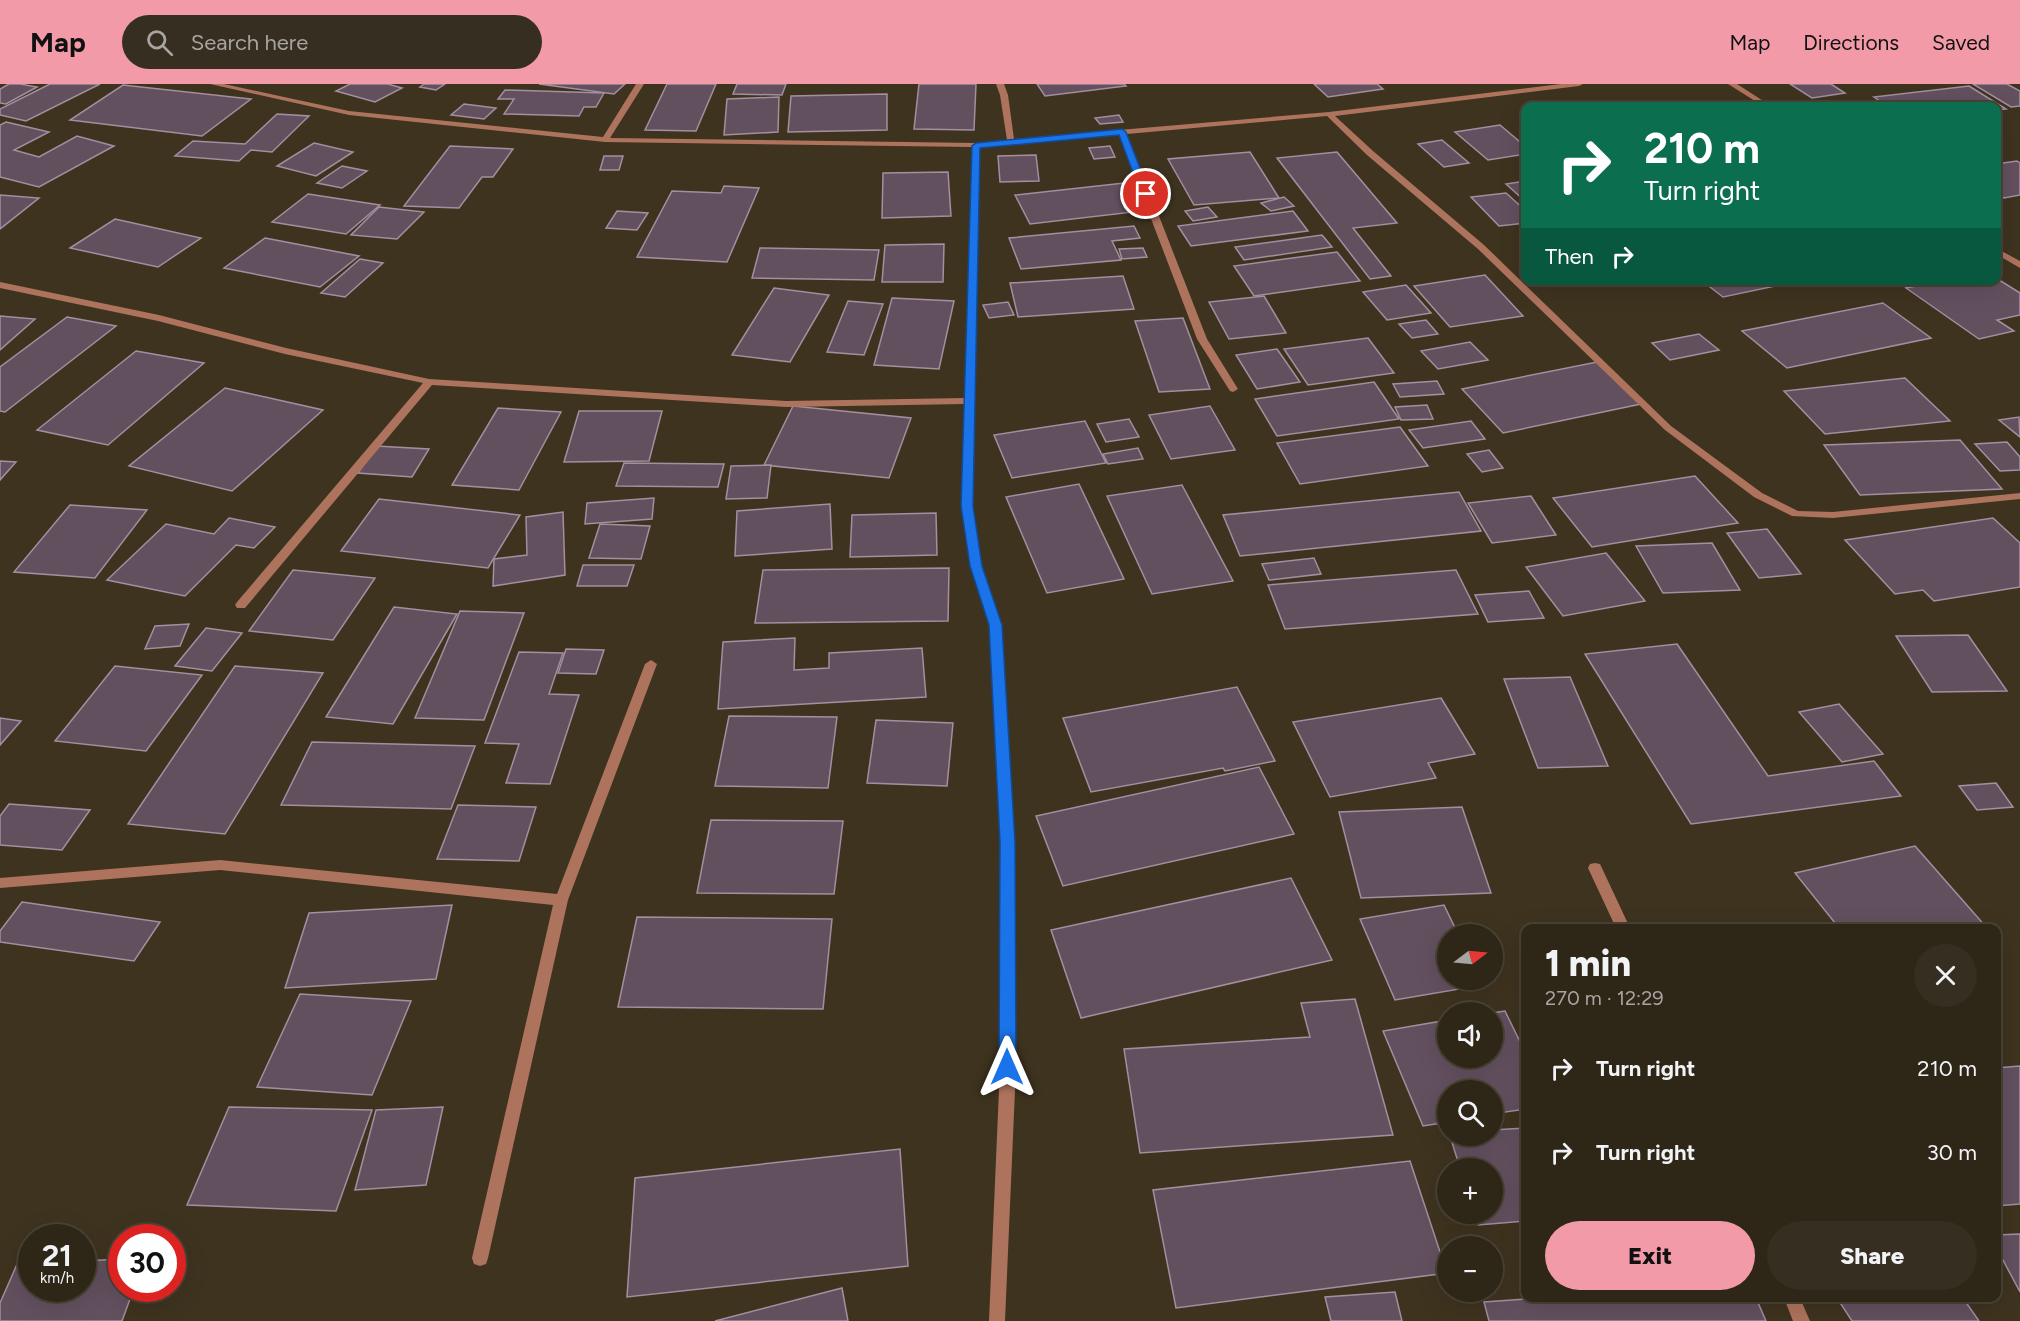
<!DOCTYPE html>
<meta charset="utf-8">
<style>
body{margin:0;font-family:Figtree,sans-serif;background:#362e20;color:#f1f3f6;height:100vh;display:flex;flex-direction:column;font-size:22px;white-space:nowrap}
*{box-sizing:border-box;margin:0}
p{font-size:20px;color:#a7a5a1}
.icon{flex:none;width:33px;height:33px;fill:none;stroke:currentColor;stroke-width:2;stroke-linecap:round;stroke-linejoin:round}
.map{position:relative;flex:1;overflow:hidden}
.panel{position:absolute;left:1521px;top:840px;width:480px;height:378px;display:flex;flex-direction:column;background:#2e2617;border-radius:12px;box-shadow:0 6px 24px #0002,0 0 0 2px #494336}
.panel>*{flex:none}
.top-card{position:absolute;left:1521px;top:18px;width:480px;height:183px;border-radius:12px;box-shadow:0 6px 24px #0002,0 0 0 2px #494336;background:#0b6e4f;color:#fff;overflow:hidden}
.needle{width:39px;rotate:74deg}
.buttons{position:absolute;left:1437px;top:840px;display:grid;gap:12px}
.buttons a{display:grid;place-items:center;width:66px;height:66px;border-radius:50%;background:#2e2617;box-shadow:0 6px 24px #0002,0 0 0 2px #494336;font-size:30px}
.speed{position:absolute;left:18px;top:1140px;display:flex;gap:12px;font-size:30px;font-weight:700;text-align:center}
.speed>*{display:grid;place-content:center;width:78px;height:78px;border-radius:50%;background:#2e2617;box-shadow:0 6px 24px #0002,0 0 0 2px #494336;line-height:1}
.speed small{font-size:15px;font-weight:400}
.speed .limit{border:9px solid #d22;background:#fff;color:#111}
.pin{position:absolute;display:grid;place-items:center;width:51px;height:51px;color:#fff;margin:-26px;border:3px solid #fff;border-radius:50%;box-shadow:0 2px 6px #0007}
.me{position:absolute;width:66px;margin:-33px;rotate:0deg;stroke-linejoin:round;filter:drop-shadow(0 0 4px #0008)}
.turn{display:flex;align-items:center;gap:21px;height:126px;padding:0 24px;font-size:27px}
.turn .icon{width:78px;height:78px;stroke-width:2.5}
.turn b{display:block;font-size:42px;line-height:51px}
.then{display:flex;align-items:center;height:57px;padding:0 24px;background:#0003;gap:12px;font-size:22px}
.round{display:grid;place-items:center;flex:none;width:63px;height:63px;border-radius:32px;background:#362e20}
.overview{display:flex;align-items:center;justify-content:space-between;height:102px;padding:0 24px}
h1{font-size:36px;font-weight:800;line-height:45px}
.cta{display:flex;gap:12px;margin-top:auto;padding:12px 24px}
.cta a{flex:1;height:69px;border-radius:36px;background:#f39aa9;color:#111;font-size:24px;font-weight:800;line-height:69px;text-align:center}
.cta a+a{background:#362e20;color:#f1f3f6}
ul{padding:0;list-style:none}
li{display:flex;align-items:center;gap:18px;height:84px;padding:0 24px}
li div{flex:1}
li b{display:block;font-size:22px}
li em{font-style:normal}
header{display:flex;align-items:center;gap:36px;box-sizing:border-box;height:84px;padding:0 30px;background:#f39aa9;color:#111}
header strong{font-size:28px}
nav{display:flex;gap:33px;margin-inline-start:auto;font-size:21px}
.search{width:420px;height:54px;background:#362e20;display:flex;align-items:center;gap:15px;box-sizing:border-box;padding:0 21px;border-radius:33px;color:#a7a5a1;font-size:22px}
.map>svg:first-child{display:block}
.building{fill:#63505f;stroke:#a48e9f;stroke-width:1.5}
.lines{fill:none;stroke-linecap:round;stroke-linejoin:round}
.minor{fill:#ae735d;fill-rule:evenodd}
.route{fill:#1a73e8;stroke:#114b97;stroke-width:1.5}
</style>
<header>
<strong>Map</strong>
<div class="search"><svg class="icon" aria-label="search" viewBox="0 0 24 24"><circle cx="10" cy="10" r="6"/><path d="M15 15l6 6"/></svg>Search here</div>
<nav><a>Map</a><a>Directions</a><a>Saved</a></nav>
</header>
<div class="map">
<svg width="2020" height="1237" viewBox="0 0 2020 1237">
<rect width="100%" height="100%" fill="#3e331f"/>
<g class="building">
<path d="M 9,0 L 20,0 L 37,3 L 6,20 L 0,19 L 0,5 Z"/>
<path d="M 50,0 L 100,0 L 26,37 L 0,31 L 0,25 Z"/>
<path d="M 350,0 L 388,0 L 402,4 L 375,18 L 336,7 Z"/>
<path d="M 424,0 L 445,0 L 436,6 L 420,3 Z"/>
<path d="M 539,0 L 625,0 L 614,10 Z"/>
<path d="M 667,0 L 716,0 L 696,47 L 645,46 Z"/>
<path d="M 737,0 L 786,0 L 782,11 L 733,10 Z"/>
<path d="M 919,0 L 976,0 L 974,46 L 914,45 Z"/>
<path d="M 1037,0 L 1124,0 L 1126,2 L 1045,12 Z"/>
<path d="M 1314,0 L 1377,0 L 1383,5 L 1328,13 Z"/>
<path d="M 1790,0 L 1831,0 L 1845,9 L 1812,14 Z"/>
<path d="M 1973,0 L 2007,0 L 2020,7 L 2020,22 L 2011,23 Z"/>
<path d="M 123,1 L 251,15 L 202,52 L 70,36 Z"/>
<path d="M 1969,2 L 2006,25 L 1996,26 L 1996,22 L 1887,22 L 1874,13 Z"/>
<path d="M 505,6 L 604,9 L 596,23 L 584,23 L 579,32 L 504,30 L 514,15 L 498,15 Z"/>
<path d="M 887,10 L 887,46 L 788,48 L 791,12 Z"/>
<path d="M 779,13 L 778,48 L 724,51 L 727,15 Z"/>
<path d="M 464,20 L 496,24 L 484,35 L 451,31 Z"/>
<path d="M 277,30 L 309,32 L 272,68 L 251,66 L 239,77 L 175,72 L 193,57 L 245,60 Z"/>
<path d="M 1119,31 L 1123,38 L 1100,40 L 1095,34 Z"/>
<path d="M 6,38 L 49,48 L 14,66 L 39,73 L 77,52 L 114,62 L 39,103 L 0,93 L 0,41 Z"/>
<path d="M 1500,41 L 1526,63 L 1526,70 L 1488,76 L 1455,48 Z"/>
<path d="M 1442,56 L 1469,79 L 1444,83 L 1418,60 Z"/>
<path d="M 314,59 L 353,68 L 316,92 L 277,82 Z"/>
<path d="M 450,62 L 513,65 L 493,93 L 482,93 L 459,124 L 404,122 Z"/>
<path d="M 1110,62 L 1115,73 L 1094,75 L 1089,64 Z"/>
<path d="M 1250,68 L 1279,114 L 1194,121 L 1168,75 Z"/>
<path d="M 1337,68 L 1397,139 L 1353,144 L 1391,192 L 1370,195 L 1277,74 Z"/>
<path d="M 1036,71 L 1039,97 L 1000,98 L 998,72 Z"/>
<path d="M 604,72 L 623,72 L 619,86 L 600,86 Z"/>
<path d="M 2017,77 L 2020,79 L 2020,111 L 2004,114 L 1996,109 L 1996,80 Z"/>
<path d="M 342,82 L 367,87 L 342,104 L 317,99 Z"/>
<path d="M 948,88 L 951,132 L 882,134 L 883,89 Z"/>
<path d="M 1526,97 L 1526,118 L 1506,100 Z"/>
<path d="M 1124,99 L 1142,127 L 1030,140 L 1015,111 Z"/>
<path d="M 724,102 L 759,104 L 727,178 L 637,173 L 672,107 L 721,109 Z"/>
<path d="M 1506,109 L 1526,127 L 1526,139 L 1499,142 L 1471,113 Z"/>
<path d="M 308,110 L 380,121 L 346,150 L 272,138 Z"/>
<path d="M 0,111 L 39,114 L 0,145 Z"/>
<path d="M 1284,113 L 1294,122 L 1271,127 L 1261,119 Z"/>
<path d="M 379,123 L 424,128 L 397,155 L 351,151 Z"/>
<path d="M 1208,123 L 1217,133 L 1193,137 L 1185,127 Z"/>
<path d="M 617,127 L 648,129 L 637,146 L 606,144 Z"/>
<path d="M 1293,127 L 1308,147 L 1191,162 L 1178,142 Z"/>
<path d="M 115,135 L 201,154 L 158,183 L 70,164 Z"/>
<path d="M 1134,142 L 1140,154 L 1112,157 L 1121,176 L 1021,185 L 1009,154 Z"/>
<path d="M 1322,151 L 1332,163 L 1244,176 L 1235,163 Z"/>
<path d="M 265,154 L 359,172 L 320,203 L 224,184 Z"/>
<path d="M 944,160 L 943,198 L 882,198 L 885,161 Z"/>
<path d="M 760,164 L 879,166 L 874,196 L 752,194 Z"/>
<path d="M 1143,164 L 1147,173 L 1122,175 L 1119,165 Z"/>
<path d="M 1337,168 L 1360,197 L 1254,212 L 1234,182 Z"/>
<path d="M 360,175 L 383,179 L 345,213 L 321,209 Z"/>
<path d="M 1485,191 L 1523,232 L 1450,243 L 1414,202 Z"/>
<path d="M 1123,192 L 1134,225 L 1018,233 L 1010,199 Z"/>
<path d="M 1996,194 L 2020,209 L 2020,231 L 1997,236 L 2014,247 L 1979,255 L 1906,204 L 1945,196 L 1996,196 Z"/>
<path d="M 1701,196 L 1804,196 L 1723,213 Z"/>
<path d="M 1406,201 L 1431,229 L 1387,236 L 1363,208 Z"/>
<path d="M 774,204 L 829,211 L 790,278 L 732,271 Z"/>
<path d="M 1264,212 L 1286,249 L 1229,255 L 1209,218 Z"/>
<path d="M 892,214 L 954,217 L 939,285 L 874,281 Z"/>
<path d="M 848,217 L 883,220 L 864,271 L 827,268 Z"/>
<path d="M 1008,218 L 1014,231 L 989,234 L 983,221 Z"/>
<path d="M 1883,219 L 1931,254 L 1787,284 L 1742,247 Z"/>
<path d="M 0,232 L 35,235 L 0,266 Z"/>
<path d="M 67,233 L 116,242 L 5,328 L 0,327 L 0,283 Z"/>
<path d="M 1183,234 L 1210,305 L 1159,308 L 1135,237 Z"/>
<path d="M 1426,236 L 1438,250 L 1412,254 L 1399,240 Z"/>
<path d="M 1699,250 L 1719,266 L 1670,276 L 1652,259 Z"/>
<path d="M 1368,254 L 1394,289 L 1308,301 L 1284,265 Z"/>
<path d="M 1470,258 L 1488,276 L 1438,285 L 1421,267 Z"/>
<path d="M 1277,265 L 1300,298 L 1257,305 L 1236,271 Z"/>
<path d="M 136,267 L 204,279 L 108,361 L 37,346 Z"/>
<path d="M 1597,278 L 1641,320 L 1503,349 L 1462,305 Z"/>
<path d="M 1905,294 L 1950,337 L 1825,350 L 1784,307 Z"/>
<path d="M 1437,297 L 1444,310 L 1400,313 L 1393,300 Z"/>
<path d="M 1374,298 L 1399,335 L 1277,352 L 1255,315 Z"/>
<path d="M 225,304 L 323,326 L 232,407 L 129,382 Z"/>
<path d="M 1427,321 L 1433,335 L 1401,336 L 1395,323 Z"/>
<path d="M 793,322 L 911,334 L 889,394 L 764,381 Z"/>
<path d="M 1210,322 L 1235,366 L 1171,375 L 1149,331 Z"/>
<path d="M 498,324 L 561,328 L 519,406 L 452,401 Z"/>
<path d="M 579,327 L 662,327 L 649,377 L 564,378 Z"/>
<path d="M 2019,333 L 2020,353 L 1999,336 Z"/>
<path d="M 1129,335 L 1139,353 L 1106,358 L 1097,340 Z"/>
<path d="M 1085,337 L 1106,379 L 1012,394 L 994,351 Z"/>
<path d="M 1471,337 L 1485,355 L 1423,364 L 1409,346 Z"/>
<path d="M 1400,343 L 1428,382 L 1300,400 L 1277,359 Z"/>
<path d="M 1960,356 L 2002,405 L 1860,411 L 1824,361 Z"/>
<path d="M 2007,358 L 2020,373 L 2020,386 L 2000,387 L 1975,360 Z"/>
<path d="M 376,362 L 429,365 L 412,393 L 358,389 Z"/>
<path d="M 1138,364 L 1143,375 L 1108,380 L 1103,370 Z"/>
<path d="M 1489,366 L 1503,384 L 1482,388 L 1467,370 Z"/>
<path d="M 0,377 L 16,378 L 0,396 Z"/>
<path d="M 624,379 L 724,380 L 718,403 L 616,402 Z"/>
<path d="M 771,381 L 767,414 L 726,415 L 731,382 Z"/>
<path d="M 1695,392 L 1738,439 L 1592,463 L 1553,414 Z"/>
<path d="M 1079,400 L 1124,495 L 1047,509 L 1006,413 Z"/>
<path d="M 1182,401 L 1233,497 L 1152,510 L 1107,412 Z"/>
<path d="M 1459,408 L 1481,447 L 1240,472 L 1223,431 Z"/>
<path d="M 1531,412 L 1556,451 L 1492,459 L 1468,419 Z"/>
<path d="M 654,414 L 652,435 L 585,440 L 587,419 Z"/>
<path d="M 379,415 L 520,431 L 488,484 L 341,467 Z"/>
<path d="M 830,420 L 832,465 L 735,472 L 737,427 Z"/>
<path d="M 70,421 L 147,426 L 95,494 L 14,488 Z"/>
<path d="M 563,428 L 565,491 L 493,502 L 494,475 L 527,471 L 526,433 Z"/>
<path d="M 936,429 L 937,471 L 850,473 L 852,431 Z"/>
<path d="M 229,434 L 275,443 L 254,464 L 236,461 L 185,512 L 107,496 L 166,440 L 214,450 Z"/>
<path d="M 1993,434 L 2020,459 L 2020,503 L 1934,517 L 1923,506 L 1895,510 L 1845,456 Z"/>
<path d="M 600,440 L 650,442 L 641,475 L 589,474 Z"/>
<path d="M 1767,445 L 1801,490 L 1759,494 L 1727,449 Z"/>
<path d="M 1712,459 L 1740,506 L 1663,509 L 1636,462 Z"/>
<path d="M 1606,469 L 1645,517 L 1563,532 L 1526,483 Z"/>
<path d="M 1314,474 L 1321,490 L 1269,496 L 1262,480 Z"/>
<path d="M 583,481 L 634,481 L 627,502 L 577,502 Z"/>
<path d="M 949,484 L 948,537 L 755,539 L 763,486 Z"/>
<path d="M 293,486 L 375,494 L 333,556 L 249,547 Z"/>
<path d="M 1456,486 L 1478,530 L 1285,545 L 1268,501 Z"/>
<path d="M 1529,507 L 1544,534 L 1488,538 L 1475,511 Z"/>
<path d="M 394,523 L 457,530 L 393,640 L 326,633 Z"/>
<path d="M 460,527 L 524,529 L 484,636 L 415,634 Z"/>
<path d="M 189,540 L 180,562 L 145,565 L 155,542 Z"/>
<path d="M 206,544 L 242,549 L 212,587 L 175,582 Z"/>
<path d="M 1968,551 L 2007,607 L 1932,608 L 1896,552 Z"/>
<path d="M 795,554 L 794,586 L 829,584 L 829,569 L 922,564 L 926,613 L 718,625 L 723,558 Z"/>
<path d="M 1677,560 L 1768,692 L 1874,677 L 1901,712 L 1691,740 L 1585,570 Z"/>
<path d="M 566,565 L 604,566 L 596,590 L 558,589 Z"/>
<path d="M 519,568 L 563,569 L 549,610 L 579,611 L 550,700 L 506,699 L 519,660 L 485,659 Z"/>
<path d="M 115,582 L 202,591 L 146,667 L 55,657 Z"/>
<path d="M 235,582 L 323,589 L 225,750 L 128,740 Z"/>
<path d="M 1570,593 L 1608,682 L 1538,684 L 1504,595 Z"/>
<path d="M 1237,603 L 1275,677 L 1225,687 L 1223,684 L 1091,708 L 1063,634 Z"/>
<path d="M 1441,614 L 1475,670 L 1428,679 L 1436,694 L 1330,713 L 1293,638 Z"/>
<path d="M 1839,620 L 1883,670 L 1842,678 L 1799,628 Z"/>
<path d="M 729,632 L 837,633 L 828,704 L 715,702 Z"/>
<path d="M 0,634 L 21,637 L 0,661 Z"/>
<path d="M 876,636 L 953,639 L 947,702 L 867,699 Z"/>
<path d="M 312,658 L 475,662 L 451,725 L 281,721 Z"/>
<path d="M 1259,683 L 1294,750 L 1063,802 L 1036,732 Z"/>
<path d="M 1996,699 L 2013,723 L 1977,726 L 1959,702 Z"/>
<path d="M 9,720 L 90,726 L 62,766 L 0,761 L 0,732 Z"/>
<path d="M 458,721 L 536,723 L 519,777 L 437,775 Z"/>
<path d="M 1462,723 L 1491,809 L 1361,814 L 1339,728 Z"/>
<path d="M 711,736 L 843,737 L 834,810 L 697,809 Z"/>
<path d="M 1915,762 L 1987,844 L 1839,844 L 1795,789 Z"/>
<path d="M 1291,794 L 1332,876 L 1081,934 L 1051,846 Z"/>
<path d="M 22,818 L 160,838 L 134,877 L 0,858 L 0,847 Z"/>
<path d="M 452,821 L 436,895 L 285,904 L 309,829 Z"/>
<path d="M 1444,821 L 1458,850 L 1448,850 L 1448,896 L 1480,896 L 1483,901 L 1395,916 L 1360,835 Z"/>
<path d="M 637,833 L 832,835 L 823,925 L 618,923 Z"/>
<path d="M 300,910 L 411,917 L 372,1011 L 257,1003 Z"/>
<path d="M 1355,915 L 1393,1051 L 1140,1069 L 1124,965 L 1310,953 L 1301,919 Z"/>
<path d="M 1505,927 L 1526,970 L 1526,1025 L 1492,1030 L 1492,1006 L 1448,1006 L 1448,1038 L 1423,1042 L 1383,947 L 1448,936 L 1448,974 L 1492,974 L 1492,929 Z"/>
<path d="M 2020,982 L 2020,1120 L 1996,1122 L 1996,984 Z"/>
<path d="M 229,1023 L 372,1026 L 336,1127 L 187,1121 Z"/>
<path d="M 443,1023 L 426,1101 L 355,1106 L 376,1026 Z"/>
<path d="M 1526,1044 L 1526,1137 L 1478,1141 L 1474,1130 L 1492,1130 L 1492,1084 L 1460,1084 L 1450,1052 L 1492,1052 L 1492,1046 Z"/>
<path d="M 900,1065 L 908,1182 L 627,1213 L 635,1094 Z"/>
<path d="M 1410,1077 L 1447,1189 L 1176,1224 L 1153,1106 Z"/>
<path d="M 2020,1150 L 2020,1208 L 1996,1163 L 1996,1151 Z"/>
<path d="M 122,1175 L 122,1204 L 134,1204 L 122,1237 L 0,1237 L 0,1219 L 18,1178 L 32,1178 L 32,1204 L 82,1204 L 82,1177 Z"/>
<path d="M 842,1204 L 848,1237 L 715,1237 Z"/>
<path d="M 1395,1208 L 1402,1237 L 1331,1237 L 1325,1213 Z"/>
<path d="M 1541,1214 L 1756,1214 L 1766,1237 L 1489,1237 L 1484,1218 Z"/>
<path d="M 1837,1214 L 1963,1214 L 1979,1237 L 1852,1237 Z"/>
</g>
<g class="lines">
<g class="minor">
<path d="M 210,0 L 224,0 L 349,27 L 603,53 L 636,0 L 644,0 L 610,54 L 976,59 L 1007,56 L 1000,11 L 996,0 L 1004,0 L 1008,11 L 1014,55 L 1329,28 L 1561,0 L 1583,0 L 1579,2 L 1335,32 L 1373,67 L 1484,161 L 1671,342 L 1762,409 L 1798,427 L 1833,428 L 2020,409 L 2020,415 L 1833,434 L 1792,432 L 1754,413 L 1665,346 L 1478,165 L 1367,71 L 1327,32 L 1127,50 L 1207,255 L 1238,305 L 1233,308 L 1230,307 L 1197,255 L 1119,51 L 980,63 L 972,422 L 981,482 L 1001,541 L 1014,758 L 1015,1006 L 1005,1237 L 989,1237 L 999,1006 L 1000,758 L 989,541 L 971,482 L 962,422 L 965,320 L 786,323 L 432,301 L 245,524 L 237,524 L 235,521 L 237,518 L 423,299 L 285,270 L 158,237 L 0,204 L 0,198 L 159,231 L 286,264 L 429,295 L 786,317 L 965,314 L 972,63 L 605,58 L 349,31 Z"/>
<path d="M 1728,0 L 1737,0 L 1771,22 L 1763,22 Z"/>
<path d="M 1996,164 L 2020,177 L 2020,184 L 1996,170 Z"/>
<path d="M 651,576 L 657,580 L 568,816 L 488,1174 L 486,1180 L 480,1182 L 474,1180 L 472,1174 L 553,821 L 220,786 L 0,804 L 0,794 L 220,776 L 557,810 L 645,580 Z"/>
<path d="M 1595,779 L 1600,780 L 1630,844 L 1616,844 L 1588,784 L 1590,780 Z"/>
<path d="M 1784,1214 L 1800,1214 L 1810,1237 L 1793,1237 Z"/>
</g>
</g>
<path class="route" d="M 1122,45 L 1126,48 L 1150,110 L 1149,112 L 1141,110 L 1119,51 L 980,64 L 973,422 L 982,482 L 1002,541 L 1015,758 L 1016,983 L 1013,989 L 1007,991 L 1001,989 L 999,983 L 1000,758 L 989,541 L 970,482 L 961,422 L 972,62 L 976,59 Z"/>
</svg>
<div class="buttons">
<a><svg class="needle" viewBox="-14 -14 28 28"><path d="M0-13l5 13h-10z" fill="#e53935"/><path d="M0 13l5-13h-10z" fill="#a7a5a1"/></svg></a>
<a><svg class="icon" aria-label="sound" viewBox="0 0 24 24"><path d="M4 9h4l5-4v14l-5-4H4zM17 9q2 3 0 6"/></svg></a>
<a><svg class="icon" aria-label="search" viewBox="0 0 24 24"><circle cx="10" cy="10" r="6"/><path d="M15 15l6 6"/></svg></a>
<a>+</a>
<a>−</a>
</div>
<div class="speed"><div>21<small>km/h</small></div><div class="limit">30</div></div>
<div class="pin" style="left:1146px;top:110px;background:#d93025"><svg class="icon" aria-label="arrive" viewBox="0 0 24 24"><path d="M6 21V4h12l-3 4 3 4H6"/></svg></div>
<svg class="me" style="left:1007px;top:983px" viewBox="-20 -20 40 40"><path d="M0-17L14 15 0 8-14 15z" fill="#1a73e8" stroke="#fff" stroke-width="4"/></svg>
<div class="top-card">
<div class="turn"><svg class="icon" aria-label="right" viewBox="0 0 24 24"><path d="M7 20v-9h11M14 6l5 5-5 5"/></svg><div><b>210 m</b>Turn right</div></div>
<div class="then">Then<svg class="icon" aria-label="right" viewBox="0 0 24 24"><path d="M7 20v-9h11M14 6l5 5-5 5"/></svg></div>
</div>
<section class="panel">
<div class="overview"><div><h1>1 min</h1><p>270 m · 12:29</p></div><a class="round"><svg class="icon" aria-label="close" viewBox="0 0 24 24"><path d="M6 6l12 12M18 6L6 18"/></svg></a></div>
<ul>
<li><svg class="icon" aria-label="right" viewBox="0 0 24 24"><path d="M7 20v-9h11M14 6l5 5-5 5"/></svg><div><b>Turn right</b></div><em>210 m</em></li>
<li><svg class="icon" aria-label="right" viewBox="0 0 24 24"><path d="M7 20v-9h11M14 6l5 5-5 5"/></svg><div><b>Turn right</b></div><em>30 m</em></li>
</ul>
<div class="cta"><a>Exit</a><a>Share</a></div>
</section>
</div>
